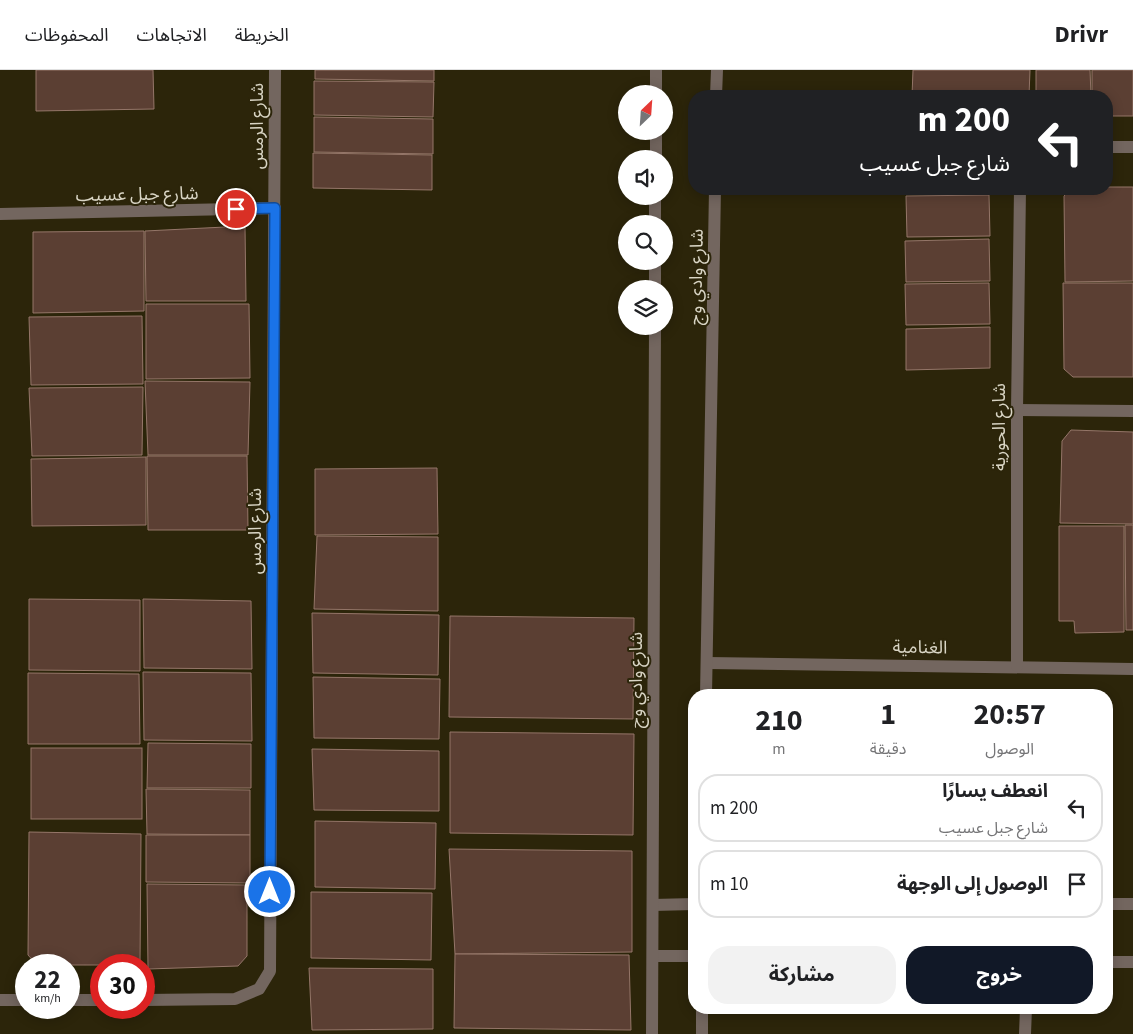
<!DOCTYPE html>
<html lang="ar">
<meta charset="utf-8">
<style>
body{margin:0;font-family:"Source Sans 3","Noto Sans Arabic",sans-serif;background:#f2f2f2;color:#202124;direction:rtl;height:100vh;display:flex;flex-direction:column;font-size:19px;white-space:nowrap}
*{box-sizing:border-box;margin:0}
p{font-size:16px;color:#757577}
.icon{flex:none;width:28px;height:28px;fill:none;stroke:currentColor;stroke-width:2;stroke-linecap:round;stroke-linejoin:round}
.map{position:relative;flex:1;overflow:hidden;direction:ltr}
.drawer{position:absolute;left:688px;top:619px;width:425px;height:325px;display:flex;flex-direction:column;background:#fff;border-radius:20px;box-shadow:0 2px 12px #0003;direction:rtl}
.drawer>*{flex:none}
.top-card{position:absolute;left:688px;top:20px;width:425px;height:105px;border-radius:20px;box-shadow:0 2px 12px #0003;direction:rtl;background:#202124;color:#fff;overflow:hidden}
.needle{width:32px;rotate:25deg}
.buttons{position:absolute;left:618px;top:15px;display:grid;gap:10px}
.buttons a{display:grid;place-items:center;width:55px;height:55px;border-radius:50%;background:#fff;box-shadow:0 2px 12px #0003;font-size:25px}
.speed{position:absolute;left:15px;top:884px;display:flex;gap:10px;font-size:25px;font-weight:700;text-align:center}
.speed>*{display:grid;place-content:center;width:65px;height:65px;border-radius:50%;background:#fff;box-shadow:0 2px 12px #0003;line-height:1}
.speed small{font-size:12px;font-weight:400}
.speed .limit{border:8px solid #d22;background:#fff;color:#111}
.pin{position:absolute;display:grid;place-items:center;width:42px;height:42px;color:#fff;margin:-21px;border:2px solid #fff;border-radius:50%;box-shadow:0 1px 5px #0007}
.me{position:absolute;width:55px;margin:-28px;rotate:0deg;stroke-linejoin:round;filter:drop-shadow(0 0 4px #0008)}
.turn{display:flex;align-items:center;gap:18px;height:105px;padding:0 20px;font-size:22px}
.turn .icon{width:65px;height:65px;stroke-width:2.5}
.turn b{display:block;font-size:35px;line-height:42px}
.eta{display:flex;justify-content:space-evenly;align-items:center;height:85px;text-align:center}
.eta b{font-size:30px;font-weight:700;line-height:35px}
.button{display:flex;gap:10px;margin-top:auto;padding:10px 20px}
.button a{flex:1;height:58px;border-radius:20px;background:#111827;color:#fff;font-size:20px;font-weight:700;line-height:58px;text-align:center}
.button a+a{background:#f2f2f2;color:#202124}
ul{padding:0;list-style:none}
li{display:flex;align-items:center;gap:15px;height:68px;margin:0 10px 8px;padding:0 10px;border:2px solid #e0e0e0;border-radius:20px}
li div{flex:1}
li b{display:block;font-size:19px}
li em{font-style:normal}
header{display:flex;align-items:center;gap:30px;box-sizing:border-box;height:70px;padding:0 25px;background:#fff;border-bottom:1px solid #e0e0e0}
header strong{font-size:24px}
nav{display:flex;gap:28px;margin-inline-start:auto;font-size:18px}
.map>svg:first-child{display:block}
.building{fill:#5b3f33;stroke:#957669}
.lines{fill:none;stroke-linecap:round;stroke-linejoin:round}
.minor{stroke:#73665f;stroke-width:12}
.route-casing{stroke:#114b97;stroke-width:12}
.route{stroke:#1a73e8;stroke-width:9}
.labels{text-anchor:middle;stroke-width:4;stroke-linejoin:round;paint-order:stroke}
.street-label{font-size:18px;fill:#d9d5c5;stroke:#2c250a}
</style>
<header>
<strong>Drivr</strong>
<nav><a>الخريطة</a><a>الاتجاهات</a><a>المحفوظات</a></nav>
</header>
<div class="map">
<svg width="1133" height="964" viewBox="0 0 1133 964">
<rect width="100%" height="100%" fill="#2c250a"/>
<g class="building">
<path d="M 36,0 L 153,0 L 154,39 L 36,41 Z"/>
<path d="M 315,0 L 434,0 L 434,11 L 315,9 Z"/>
<path d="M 913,0 L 1030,0 L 1029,26 L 912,26 Z"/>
<path d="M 1036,0 L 1090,0 L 1091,26 L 1036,26 Z"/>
<path d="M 1092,0 L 1133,0 L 1133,46 L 1106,46 L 1106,26 L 1092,26 Z"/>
<path d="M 314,11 L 434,12 L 433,47 L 314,45 Z"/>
<path d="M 314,47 L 433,49 L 433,84 L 314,82 Z"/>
<path d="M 313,83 L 432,85 L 432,120 L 313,118 Z"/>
<path d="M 1106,117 L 1133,117 L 1133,211 L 1065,212 L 1064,126 L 1071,119 Z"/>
<path d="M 908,119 L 992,119 L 992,121 L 908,123 Z"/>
<path d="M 989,125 L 990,166 L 907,167 L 906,126 Z"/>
<path d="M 245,156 L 246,231 L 146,231 L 145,161 Z"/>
<path d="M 144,161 L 144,241 L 33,243 L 33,162 Z"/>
<path d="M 989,169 L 990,211 L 906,212 L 905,171 Z"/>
<path d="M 989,213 L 990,254 L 906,255 L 905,214 Z"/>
<path d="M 1063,213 L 1133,213 L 1133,307 L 1073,307 L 1064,299 Z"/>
<path d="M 146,234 L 249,234 L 250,308 L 146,309 Z"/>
<path d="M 142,246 L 143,314 L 31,315 L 29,247 Z"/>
<path d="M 990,257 L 990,298 L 906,300 L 906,259 Z"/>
<path d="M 145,311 L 250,312 L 248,385 L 148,385 Z"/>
<path d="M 143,317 L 142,385 L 32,386 L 29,318 Z"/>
<path d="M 1071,360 L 1133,362 L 1133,454 L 1060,453 L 1062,371 Z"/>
<path d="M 147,386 L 247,386 L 248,460 L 148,460 Z"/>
<path d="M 146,387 L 146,455 L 32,456 L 31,389 Z"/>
<path d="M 437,398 L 438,464 L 315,465 L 315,399 Z"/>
<path d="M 1125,455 L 1133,455 L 1133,560 L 1126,560 Z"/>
<path d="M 1059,456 L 1124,456 L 1124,562 L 1075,563 L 1074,551 L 1059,551 Z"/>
<path d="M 317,466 L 438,467 L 438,541 L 314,539 Z"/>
<path d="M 29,529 L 140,530 L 140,601 L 29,600 Z"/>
<path d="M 143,529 L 251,531 L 252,599 L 144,598 Z"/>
<path d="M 312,543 L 439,545 L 438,605 L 313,603 Z"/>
<path d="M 450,546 L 634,548 L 633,649 L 449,647 Z"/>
<path d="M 143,602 L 251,603 L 252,671 L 144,670 Z"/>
<path d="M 28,603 L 139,604 L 140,674 L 28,674 Z"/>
<path d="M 313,607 L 440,609 L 439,669 L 314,668 Z"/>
<path d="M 450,662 L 634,664 L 633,765 L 450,763 Z"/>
<path d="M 148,673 L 251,674 L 251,718 L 147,718 Z"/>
<rect x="31" y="678" width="111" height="71"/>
<path d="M 312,679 L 439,681 L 439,741 L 314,740 Z"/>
<path d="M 146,719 L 250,720 L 250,765 L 147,764 Z"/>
<path d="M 315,751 L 436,753 L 435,819 L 315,817 Z"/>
<path d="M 29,762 L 141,764 L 140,895 L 37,895 L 28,885 Z"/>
<path d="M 146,765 L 250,765 L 250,813 L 146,812 Z"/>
<path d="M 449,779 L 632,781 L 632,882 L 455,884 Z"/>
<path d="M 147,814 L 247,815 L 247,886 L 238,896 L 148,899 Z"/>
<path d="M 311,822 L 432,823 L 431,890 L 311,888 Z"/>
<path d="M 455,884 L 629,885 L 631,960 L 454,958 Z"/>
<path d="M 309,898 L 433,899 L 433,959 L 312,960 Z"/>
</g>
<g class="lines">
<g class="minor">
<path d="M 656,0 L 656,24"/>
<path d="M 716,26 L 717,0"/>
<path d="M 656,61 L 656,89"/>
<path d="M 1106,77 L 1133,77"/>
<path d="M 0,144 L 275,138"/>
<path d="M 655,154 L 655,126"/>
<path d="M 655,219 L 655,191"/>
<path d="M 1017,340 L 1133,341"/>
<path d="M 707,593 L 1133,599"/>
<path d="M 1017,596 L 1017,340 L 1020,119"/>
<path d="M 706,625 L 715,119"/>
<path d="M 1106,834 L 1133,834"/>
<path d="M 653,835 L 694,834"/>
<path d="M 653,886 L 694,886"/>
<path d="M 1106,892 L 1133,892"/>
<path d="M 0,930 L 26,930"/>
<path d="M 69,930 L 101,930"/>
<path d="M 144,930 L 235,929 L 259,919 L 270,901 L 275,0"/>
<path d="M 702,938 L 702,964"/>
<path d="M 652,964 L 655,256"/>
<path d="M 1025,964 L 1026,938"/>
</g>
</g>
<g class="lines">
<g class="route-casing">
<path id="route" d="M 236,139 L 275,138 L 270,822"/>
</g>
<use href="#route" class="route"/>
</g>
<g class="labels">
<g class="street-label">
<text transform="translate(257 56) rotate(-90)" y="6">شارع الرمس</text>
<text transform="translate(137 124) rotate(-1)" y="6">شارع جبل عسيب</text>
<text transform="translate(696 207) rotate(-89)" y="6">شارع وادي وج</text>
<text transform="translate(999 357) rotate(-90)" y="6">شارع الحورية</text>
<text transform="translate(255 461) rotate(-90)" y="6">شارع الرمس</text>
<text transform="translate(920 577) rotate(1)" y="6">الغنامية</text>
<text transform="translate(636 610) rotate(-90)" y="6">شارع وادي وج</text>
</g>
</g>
</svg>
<div class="buttons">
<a><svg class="needle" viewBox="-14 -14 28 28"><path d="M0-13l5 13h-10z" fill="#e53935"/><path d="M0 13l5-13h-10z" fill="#757577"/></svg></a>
<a><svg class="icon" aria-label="sound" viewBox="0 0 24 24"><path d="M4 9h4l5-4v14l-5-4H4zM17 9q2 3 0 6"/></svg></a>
<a><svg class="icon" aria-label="search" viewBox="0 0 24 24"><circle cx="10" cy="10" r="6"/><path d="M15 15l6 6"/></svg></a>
<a><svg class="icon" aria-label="layers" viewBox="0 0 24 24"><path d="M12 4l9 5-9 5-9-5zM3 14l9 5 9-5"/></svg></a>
</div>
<div class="speed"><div>22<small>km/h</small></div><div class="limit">30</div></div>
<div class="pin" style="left:236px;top:139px;background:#d93025"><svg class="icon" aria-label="arrive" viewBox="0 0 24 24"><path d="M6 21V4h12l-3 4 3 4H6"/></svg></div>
<svg class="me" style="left:270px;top:822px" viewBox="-20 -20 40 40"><circle r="17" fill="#1a73e8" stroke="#fff" stroke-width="3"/><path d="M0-11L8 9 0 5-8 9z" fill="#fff"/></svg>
<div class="top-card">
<div class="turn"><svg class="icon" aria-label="left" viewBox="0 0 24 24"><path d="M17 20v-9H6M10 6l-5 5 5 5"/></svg><div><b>200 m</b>شارع جبل عسيب</div></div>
</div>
<section class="drawer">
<div class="eta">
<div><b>20:57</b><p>الوصول</p></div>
<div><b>1</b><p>دقيقة</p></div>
<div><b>210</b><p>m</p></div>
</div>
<ul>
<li><svg class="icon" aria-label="left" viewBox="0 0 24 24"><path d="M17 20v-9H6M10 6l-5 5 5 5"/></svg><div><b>انعطف يسارًا</b><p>شارع جبل عسيب</p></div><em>200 m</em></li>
<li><svg class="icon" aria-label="arrive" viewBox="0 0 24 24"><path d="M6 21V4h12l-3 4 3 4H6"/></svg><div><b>الوصول إلى الوجهة</b></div><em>10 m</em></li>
</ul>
<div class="button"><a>خروج</a><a>مشاركة</a></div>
</section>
</div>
